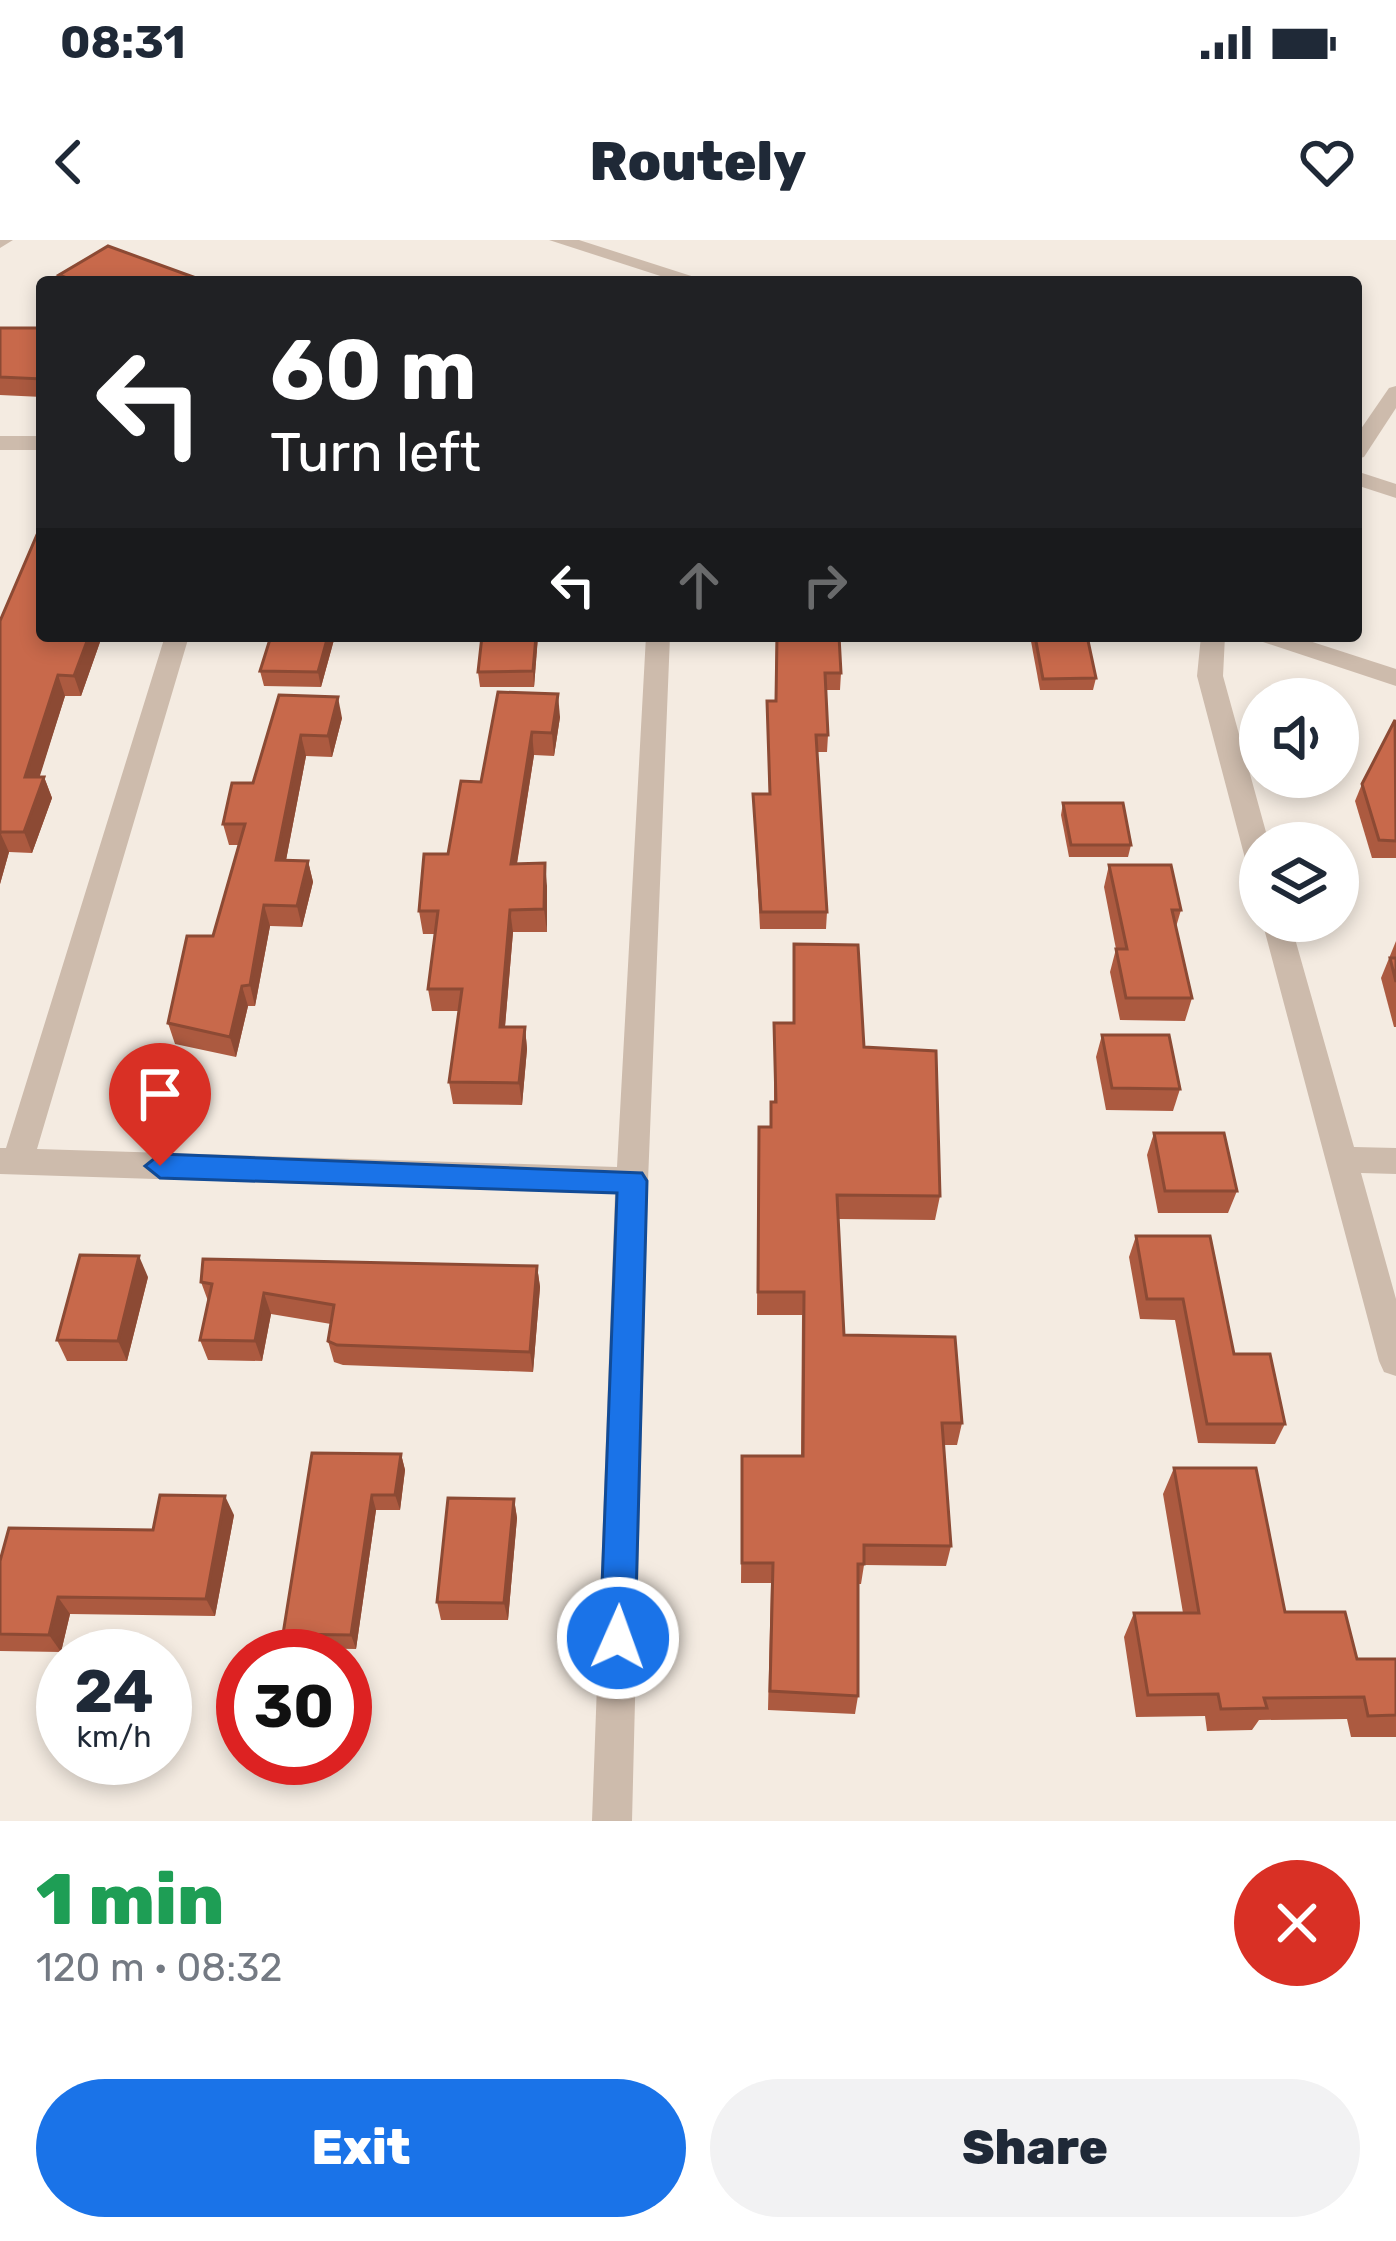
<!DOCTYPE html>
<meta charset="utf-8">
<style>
body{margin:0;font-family:Rubik,sans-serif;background:#f2f2f3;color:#1f2937;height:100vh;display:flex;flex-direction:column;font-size:45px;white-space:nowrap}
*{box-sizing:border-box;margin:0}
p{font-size:39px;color:#747a83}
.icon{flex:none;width:66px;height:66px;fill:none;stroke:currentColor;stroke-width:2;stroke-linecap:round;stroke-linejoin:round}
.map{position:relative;height:1581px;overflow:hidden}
.panel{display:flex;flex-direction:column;background:#fff;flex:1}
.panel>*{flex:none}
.guide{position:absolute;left:36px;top:36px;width:1326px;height:366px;border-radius:12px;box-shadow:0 6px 18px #0003;background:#202124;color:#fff;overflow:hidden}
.controls{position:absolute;left:1239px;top:438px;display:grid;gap:24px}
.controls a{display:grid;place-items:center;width:120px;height:120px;border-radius:50%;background:#fff;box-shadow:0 6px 18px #0003;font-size:60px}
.speed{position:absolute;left:36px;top:1389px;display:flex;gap:24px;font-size:60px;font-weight:700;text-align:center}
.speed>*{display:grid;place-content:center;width:156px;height:156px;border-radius:50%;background:#fff;box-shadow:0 6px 18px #0003;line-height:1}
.speed small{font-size:30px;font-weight:400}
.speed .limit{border:18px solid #d22;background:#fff;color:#111}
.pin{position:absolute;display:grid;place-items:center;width:102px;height:102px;color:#fff;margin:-123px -51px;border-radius:50% 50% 50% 0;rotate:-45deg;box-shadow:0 0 12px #0007}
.pin .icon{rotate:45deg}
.me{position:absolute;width:132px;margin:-66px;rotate:2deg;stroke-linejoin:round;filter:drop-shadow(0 0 9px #0008)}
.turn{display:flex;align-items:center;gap:42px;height:252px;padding:0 36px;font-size:54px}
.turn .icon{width:156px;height:156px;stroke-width:2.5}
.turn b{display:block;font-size:84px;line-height:102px}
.lanes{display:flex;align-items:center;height:114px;padding:0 36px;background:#0003;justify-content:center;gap:60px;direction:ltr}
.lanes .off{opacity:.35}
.round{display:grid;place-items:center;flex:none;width:126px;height:126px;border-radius:63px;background:#f2f2f3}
.head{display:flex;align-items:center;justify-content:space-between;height:204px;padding:0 36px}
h1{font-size:72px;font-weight:800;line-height:90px;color:#1e9e55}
.action{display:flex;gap:24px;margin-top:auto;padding:24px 36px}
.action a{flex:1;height:138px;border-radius:72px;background:#1a73e8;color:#fff;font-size:48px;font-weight:800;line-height:138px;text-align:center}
.action a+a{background:#f2f2f3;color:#1f2937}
.status{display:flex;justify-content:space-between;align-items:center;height:84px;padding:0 60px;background:#fff;direction:ltr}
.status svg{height:33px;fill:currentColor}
header{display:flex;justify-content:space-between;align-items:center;height:156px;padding:0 36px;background:#fff;font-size:54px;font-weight:800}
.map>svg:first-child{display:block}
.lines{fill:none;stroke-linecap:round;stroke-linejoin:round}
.minor{fill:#cdbbac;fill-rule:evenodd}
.tertiary{fill:#cdbbac;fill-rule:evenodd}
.wall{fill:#ac5a40}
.shaded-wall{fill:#8c4a34}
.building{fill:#c8694b;stroke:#8c4a34;stroke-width:3}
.route{fill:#1a73e8;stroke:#114b97;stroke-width:3}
</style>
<div class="status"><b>08:31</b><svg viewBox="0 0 49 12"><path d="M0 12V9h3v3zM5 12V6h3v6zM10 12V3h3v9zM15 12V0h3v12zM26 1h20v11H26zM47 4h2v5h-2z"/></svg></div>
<header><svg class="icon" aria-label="back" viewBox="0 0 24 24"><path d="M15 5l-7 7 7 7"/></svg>Routely<svg class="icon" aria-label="heart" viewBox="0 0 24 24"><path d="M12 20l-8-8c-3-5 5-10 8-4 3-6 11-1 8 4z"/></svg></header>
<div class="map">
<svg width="1396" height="1581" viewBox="0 0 1396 1581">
<rect width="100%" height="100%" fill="#f4ebe1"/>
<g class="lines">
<g class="minor">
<path d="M 0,0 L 13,0 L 0,8 Z"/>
<path d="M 1396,146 L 1396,168 L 1364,217 L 1356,219 L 1356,196 L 1389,148 Z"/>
<rect x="0" y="196" width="42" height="14"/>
<path d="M 165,396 L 189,396 L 37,909 L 617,927 L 646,396 L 670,396 L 648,941 L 632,1581 L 592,1581 L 615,954 L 0,934 L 0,908 L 6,908 Z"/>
<path d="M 1201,396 L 1225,396 L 1223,436 L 1269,603 L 1260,603 L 1260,632 L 1246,622 L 1197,436 Z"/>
<path d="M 1257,396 L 1294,396 L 1396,429 L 1396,446 L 1260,401 Z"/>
<path d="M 1262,681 L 1290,681 L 1354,907 L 1396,908 L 1396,934 L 1361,933 L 1396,1059 L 1396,1136 L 1384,1132 L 1379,1121 Z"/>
</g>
<g class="tertiary">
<path d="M 549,0 L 579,0 L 710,42 L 679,42 Z"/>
<path d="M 1356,231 L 1396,244 L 1396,258 L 1356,245 Z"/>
</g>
</g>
<g class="wall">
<path d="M 0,88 L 42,88 L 42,157 L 0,155 Z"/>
<path d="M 0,381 L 42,396 L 98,396 L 100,402 L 81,456 L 65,456 L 39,537 L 44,537 L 52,558 L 32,613 L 9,612 L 0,644 Z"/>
<path d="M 335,396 L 321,447 L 264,446 L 260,431 Z"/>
<path d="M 538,396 L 534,447 L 480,447 L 478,432 Z"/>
<path d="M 776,396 L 841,433 L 840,450 L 826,450 L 828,495 L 827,512 L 817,512 L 827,672 L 826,689 L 760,689 L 753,554 L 769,554 L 767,461 L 775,461 Z"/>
<path d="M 1030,396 L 1087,396 L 1096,438 L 1093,450 L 1040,450 Z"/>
<path d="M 498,452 L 560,477 L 554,516 L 534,515 L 517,624 L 545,623 L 547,692 L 513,692 L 505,787 L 525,787 L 527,809 L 522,865 L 453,864 L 449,842 L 459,771 L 432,771 L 428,749 L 435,694 L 423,694 L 419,671 L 448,614 L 481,542 Z"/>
<path d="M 279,455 L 342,478 L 332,517 L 306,516 L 286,620 L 308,621 L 313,642 L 302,687 L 270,686 L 255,766 L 248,766 L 236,817 L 175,804 L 168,783 L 213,696 L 239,605 L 229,605 L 223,584 L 253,543 Z"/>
<path d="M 1396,480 L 1396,618 L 1372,618 L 1355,561 L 1362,544 Z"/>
<path d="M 1063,563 L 1131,605 L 1128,617 L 1069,617 L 1061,575 Z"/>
<path d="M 1109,625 L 1181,670 L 1176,687 L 1192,758 L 1185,781 L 1120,780 L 1110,732 L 1116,709 L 1104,647 Z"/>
<path d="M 1396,701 L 1396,787 L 1394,787 L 1381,738 Z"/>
<path d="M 794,704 L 864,807 L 940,956 L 935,980 L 838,979 L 844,1095 L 962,1183 L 957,1205 L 944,1205 L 951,1306 L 946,1326 L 864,1325 L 861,1344 L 858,1344 L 858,1456 L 855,1474 L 768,1470 L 771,1343 L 741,1343 L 742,1216 L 801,1216 L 802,1075 L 757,1075 L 758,912 L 770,887 L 771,862 L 774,862 L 774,783 L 793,783 Z"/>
<path d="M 1102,795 L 1180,849 L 1173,871 L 1106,870 L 1096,817 Z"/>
<path d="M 1154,893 L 1237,951 L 1228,973 L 1158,973 L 1147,915 Z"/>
<path d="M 1136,996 L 1234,1114 L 1285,1184 L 1275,1204 L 1198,1203 L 1175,1080 L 1140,1079 L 1129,1017 Z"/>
<path d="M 537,1026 L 540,1047 L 533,1132 L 343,1125 L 334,1122 L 328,1101 L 331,1084 L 271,1074 L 262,1121 L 208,1120 L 200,1100 L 208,1061 L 201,1042 Z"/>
<path d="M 148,1037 L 127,1121 L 67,1121 L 57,1100 Z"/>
<path d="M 312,1213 L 401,1214 L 405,1230 L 400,1270 L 376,1270 L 356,1409 L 289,1408 L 283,1394 Z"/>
<path d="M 1174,1228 L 1285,1372 L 1357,1419 L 1396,1419 L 1396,1497 L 1351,1497 L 1347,1479 L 1259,1480 L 1252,1490 L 1207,1491 L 1205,1476 L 1136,1477 L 1124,1397 L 1134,1373 L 1183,1373 L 1163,1254 Z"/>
<path d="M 514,1259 L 517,1278 L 508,1380 L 441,1380 L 437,1362 Z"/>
<path d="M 234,1275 L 215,1376 L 70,1374 L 61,1412 L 0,1411 L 0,1321 Z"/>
</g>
<g class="shaded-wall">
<path d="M 86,396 L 98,396 L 100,402 L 81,456 L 74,436 Z"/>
<path d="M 328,396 L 335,396 L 321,447 L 318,432 Z"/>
<path d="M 536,396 L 538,396 L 534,447 L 533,431 Z"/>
<path d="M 58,435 L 65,456 L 33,558 L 25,537 Z"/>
<path d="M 558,454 L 560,477 L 554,516 L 552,493 Z"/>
<path d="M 338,457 L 342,478 L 332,517 L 328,496 Z"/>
<path d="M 532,492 L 534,515 L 513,647 L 511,624 Z"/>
<path d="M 301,495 L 306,516 L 282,641 L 276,620 Z"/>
<path d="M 44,537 L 52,558 L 32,613 L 24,592 Z"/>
<path d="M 0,592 L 9,612 L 0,644 Z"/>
<path d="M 308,621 L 313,642 L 302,687 L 297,666 Z"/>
<path d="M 545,623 L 547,646 L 547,692 L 544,669 Z"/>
<path d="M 264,665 L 270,686 L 255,766 L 250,745 Z"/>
<path d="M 510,670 L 513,692 L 503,809 L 500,787 Z"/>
<path d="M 242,746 L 248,766 L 236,817 L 230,797 Z"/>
<path d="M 525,787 L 527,809 L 522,865 L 519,843 Z"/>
<path d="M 139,1016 L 148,1037 L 127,1121 L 118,1101 Z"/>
<path d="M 537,1026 L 540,1047 L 533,1132 L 530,1112 Z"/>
<path d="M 264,1053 L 271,1074 L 262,1121 L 255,1101 Z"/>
<path d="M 401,1214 L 405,1230 L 400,1270 L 395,1255 Z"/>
<path d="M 372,1255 L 376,1270 L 356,1409 L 351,1395 Z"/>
<path d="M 225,1256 L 234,1275 L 215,1376 L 206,1359 Z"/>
<path d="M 514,1259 L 517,1278 L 508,1380 L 504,1363 Z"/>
<path d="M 58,1357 L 70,1374 L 61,1412 L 49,1395 Z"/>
</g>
<g class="building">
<path d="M 108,6 L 207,42 L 77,42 L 59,35 Z"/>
<path d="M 0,88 L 42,88 L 42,139 L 0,137 Z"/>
<path d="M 42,283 L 42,396 L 89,396 L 74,436 L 58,435 L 25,537 L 44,537 L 24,592 L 0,592 L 0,594 L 0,381 Z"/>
<path d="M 271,396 L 328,396 L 318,432 L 260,431 Z"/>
<path d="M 482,396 L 536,396 L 533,431 L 478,432 Z"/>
<path d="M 777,396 L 839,396 L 841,433 L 825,433 L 828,495 L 816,495 L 827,672 L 761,672 L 753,554 L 770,554 L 767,461 L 776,461 Z"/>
<path d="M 1035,396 L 1087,396 L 1096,438 L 1043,439 Z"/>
<path d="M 498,452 L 558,454 L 552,493 L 532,492 L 511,624 L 545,623 L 544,669 L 510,670 L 500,787 L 525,787 L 519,843 L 449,842 L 462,749 L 428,749 L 438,671 L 419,671 L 424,614 L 448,614 L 461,541 L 481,542 Z"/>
<path d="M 279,455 L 338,457 L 328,496 L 301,495 L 276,620 L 308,621 L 297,666 L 264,665 L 250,745 L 242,746 L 230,797 L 168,783 L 187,696 L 213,696 L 245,584 L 223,584 L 232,543 L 253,543 Z"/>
<path d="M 1395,480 L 1396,601 L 1379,600 L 1362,544 Z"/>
<path d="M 1063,563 L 1123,563 L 1131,605 L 1071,605 Z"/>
<path d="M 1109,625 L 1171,625 L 1181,670 L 1172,670 L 1192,758 L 1126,758 L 1116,709 L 1127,709 Z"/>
<path d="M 794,704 L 858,705 L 864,807 L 936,811 L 940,956 L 837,955 L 844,1095 L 955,1097 L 962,1183 L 942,1183 L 951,1306 L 864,1305 L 864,1324 L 858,1324 L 858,1456 L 770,1451 L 773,1323 L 742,1323 L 742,1216 L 803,1216 L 804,1052 L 758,1052 L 759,887 L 771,887 L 771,862 L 776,862 L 774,783 L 794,783 Z"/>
<path d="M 1390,718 L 1396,718 L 1396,742 Z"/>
<path d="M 1102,795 L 1169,795 L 1180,849 L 1112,848 Z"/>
<path d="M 1154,893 L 1224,893 L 1237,951 L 1165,951 Z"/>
<path d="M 1136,996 L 1210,996 L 1234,1114 L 1270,1114 L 1285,1184 L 1207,1184 L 1183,1059 L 1147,1059 Z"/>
<path d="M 80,1015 L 139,1016 L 118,1101 L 57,1100 Z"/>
<path d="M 203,1019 L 537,1026 L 530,1112 L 337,1105 L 328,1101 L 334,1065 L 264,1053 L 255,1101 L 200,1100 L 212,1044 L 201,1042 Z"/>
<path d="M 312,1213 L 401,1214 L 395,1255 L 372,1255 L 351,1395 L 283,1394 Z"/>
<path d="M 1174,1228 L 1256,1228 L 1285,1372 L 1345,1372 L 1357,1419 L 1396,1419 L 1396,1475 L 1368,1476 L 1364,1457 L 1264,1458 L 1267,1468 L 1221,1469 L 1218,1454 L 1148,1455 L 1134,1373 L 1199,1373 Z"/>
<path d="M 160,1255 L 225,1256 L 206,1359 L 58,1357 L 49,1395 L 0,1394 L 0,1321 L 9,1288 L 153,1290 Z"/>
<path d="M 448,1258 L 514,1259 L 504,1363 L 437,1362 Z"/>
</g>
<path class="route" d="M 160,914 L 642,933 L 647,941 L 635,1398 L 630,1410 L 618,1415 L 605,1410 L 600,1398 L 617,953 L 160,938 L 145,926 Z"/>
</svg>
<div class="controls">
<a><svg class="icon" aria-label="sound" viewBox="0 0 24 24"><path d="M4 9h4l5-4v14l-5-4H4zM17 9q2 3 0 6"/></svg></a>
<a><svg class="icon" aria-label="layers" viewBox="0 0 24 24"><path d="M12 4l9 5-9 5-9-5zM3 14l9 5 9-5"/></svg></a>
</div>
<div class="speed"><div>24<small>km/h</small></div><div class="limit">30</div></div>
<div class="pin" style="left:160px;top:926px;background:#d93025"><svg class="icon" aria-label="arrive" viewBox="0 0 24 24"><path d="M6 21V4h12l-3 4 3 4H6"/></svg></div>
<svg class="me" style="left:618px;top:1398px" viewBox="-20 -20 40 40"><circle r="17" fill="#1a73e8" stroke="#fff" stroke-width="3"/><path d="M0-11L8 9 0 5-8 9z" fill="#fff"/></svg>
<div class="guide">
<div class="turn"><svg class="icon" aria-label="left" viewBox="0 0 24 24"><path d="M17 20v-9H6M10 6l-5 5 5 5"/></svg><div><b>60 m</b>Turn left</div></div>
<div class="lanes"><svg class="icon" aria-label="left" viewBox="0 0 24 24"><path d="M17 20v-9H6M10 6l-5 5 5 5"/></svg><svg class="icon off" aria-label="ahead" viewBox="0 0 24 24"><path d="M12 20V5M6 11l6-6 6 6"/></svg><svg class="icon off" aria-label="right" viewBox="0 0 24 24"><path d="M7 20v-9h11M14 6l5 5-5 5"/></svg></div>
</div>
</div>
<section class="panel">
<div class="head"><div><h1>1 min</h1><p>120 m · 08:32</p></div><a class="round" style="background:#d93025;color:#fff"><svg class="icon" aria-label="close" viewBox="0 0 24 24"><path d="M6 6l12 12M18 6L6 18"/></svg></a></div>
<div class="action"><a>Exit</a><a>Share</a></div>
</section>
